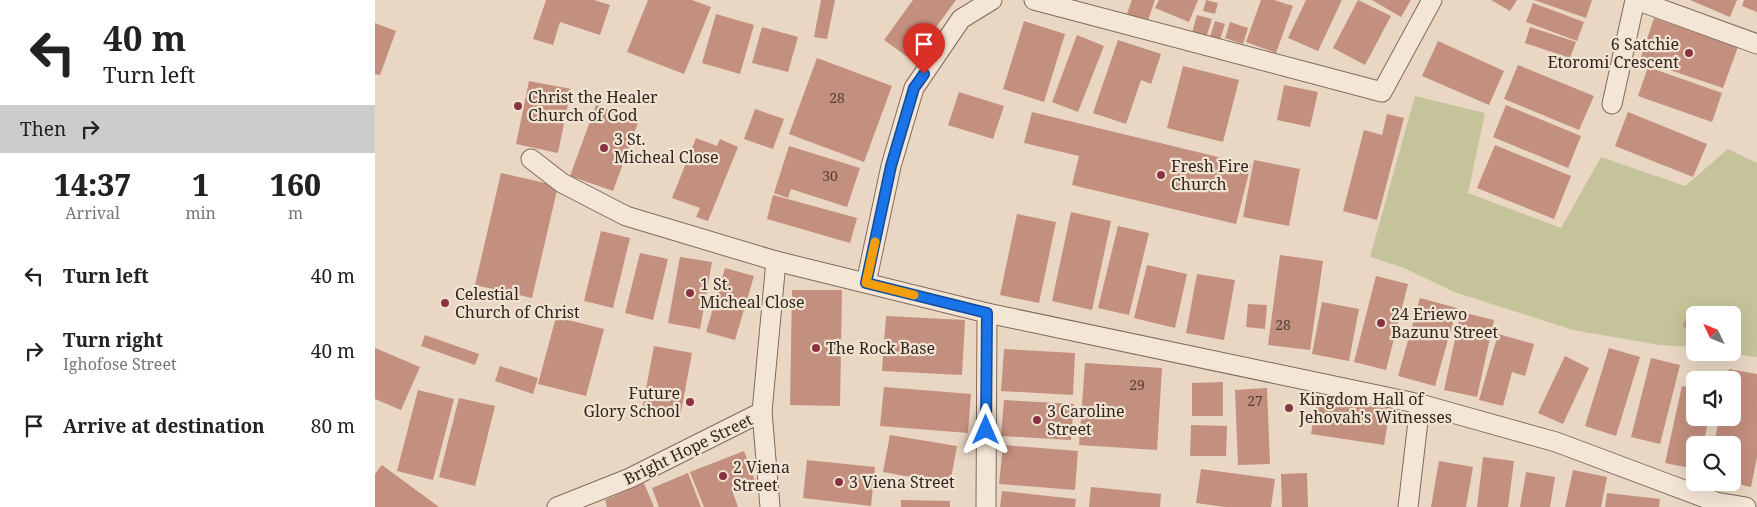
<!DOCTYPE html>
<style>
body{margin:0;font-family:"Noto Serif",serif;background:#f2f2f2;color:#222;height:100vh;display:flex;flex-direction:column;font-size:19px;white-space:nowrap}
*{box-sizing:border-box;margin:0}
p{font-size:16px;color:#767676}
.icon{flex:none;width:28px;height:28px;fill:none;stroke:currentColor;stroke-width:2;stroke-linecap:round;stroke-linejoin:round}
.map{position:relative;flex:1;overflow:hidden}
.drawer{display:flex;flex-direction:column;background:#fff;width:375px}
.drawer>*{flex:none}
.banner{background:#fff;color:#222;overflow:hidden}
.needle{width:32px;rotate:313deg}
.controls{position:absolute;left:1311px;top:306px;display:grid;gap:10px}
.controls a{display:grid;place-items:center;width:55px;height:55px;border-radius:8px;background:#fff;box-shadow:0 5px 20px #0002;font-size:25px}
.pin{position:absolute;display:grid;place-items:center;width:42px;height:42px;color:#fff;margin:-51px -21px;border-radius:50% 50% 50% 0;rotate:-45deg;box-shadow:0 0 5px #0007}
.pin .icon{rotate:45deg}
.me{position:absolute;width:55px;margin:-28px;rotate:0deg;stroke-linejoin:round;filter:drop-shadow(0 0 4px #0008)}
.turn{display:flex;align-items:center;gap:18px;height:105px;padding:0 20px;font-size:22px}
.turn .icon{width:65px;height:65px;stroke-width:2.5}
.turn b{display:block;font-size:35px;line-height:42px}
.then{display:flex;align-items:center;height:48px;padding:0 20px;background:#0003;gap:10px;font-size:19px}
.eta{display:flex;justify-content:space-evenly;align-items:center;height:85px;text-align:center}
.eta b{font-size:30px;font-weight:800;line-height:35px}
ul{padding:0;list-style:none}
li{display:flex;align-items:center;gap:15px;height:75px;padding:0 20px}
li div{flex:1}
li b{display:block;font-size:19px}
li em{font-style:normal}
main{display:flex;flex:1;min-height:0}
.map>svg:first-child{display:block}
.green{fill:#c5c399}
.building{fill:#c38f7e}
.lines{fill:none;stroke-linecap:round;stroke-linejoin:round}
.minor-casing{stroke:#816a5c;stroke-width:21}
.minor{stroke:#f4e6d6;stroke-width:19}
.route-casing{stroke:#114b97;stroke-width:12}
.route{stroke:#1a73e8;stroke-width:9}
.slow{stroke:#f59e0b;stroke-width:9}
.poi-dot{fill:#893342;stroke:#f1e3d2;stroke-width:2}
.labels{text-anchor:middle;stroke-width:4.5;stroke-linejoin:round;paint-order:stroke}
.number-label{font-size:14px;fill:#574037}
.poi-label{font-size:16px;fill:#33251f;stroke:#f1e3d2;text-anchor:start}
.street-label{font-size:16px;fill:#33251f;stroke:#f1e3d2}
</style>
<main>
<section class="drawer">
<div class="banner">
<div class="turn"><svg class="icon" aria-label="left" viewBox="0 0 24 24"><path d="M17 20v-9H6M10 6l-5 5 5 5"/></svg><div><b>40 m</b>Turn left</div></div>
<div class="then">Then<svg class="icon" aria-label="right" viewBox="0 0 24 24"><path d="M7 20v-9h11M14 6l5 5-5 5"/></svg></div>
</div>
<div class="eta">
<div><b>14:37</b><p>Arrival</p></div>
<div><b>1</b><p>min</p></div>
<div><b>160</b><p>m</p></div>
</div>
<ul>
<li><svg class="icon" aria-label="left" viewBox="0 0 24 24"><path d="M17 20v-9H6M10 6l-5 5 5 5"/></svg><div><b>Turn left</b></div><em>40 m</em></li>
<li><svg class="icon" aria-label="right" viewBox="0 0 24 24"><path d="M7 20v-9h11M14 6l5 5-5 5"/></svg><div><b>Turn right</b><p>Ighofose Street</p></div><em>40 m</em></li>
<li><svg class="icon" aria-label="arrive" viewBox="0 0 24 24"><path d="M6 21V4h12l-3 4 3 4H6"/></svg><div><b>Arrive at destination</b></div><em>80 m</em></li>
</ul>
</section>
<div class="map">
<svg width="1382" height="507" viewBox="0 0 1382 507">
<rect width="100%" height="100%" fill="#e9d7c4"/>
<path class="green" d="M 1040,96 L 1110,113 L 1093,193 L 1186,228 L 1226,157 L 1310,186 L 1353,149 L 1382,163 L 1382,357 L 1351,353 L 1358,352 L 1358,315 L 1320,315 L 1320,347 L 1284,345 L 1198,330 L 1079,292 L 1027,267 L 995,257 Z"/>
<g class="building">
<path d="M 171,0 L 219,0 L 235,5 L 225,35 L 185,22 L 178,45 L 158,39 Z"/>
<path d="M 273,0 L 317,0 L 336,7 L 309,74 L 252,52 Z"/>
<path d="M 446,0 L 460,0 L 452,39 L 439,37 Z"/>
<path d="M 538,0 L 581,0 L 537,60 L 509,40 Z"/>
<path d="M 757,0 L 780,0 L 771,26 L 750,19 Z"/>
<path d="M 784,0 L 823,0 L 814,22 L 780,8 Z"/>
<path d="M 831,0 L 843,3 L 840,14 L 828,11 Z"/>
<path d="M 886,0 L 899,0 L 918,6 L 901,53 L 871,42 Z"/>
<path d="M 931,0 L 967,0 L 943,51 L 913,38 Z"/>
<path d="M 983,0 L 1016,16 L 990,65 L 958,48 Z"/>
<path d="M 997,0 L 1036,0 L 1026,17 Z"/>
<path d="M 1116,0 L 1142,0 L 1135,11 Z"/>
<path d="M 1159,0 L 1217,0 L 1211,18 Z"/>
<path d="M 1315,0 L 1362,0 L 1355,17 Z"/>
<path d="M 1369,0 L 1382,0 L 1382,12 L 1367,6 Z"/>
<path d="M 1158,3 L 1209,22 L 1202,41 L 1151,22 Z"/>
<path d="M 341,14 L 379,25 L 365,74 L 327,63 Z"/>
<path d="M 822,15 L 837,19 L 831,38 L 817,33 Z"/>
<path d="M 1279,18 L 1363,47 L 1348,88 L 1265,60 Z"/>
<path d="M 649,21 L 690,34 L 669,102 L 628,89 Z"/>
<path d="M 840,21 L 850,24 L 844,43 L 834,40 Z"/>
<path d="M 855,22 L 873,28 L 868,44 L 850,38 Z"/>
<path d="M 0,23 L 21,31 L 5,75 L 0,74 Z"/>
<path d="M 387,27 L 423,37 L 413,72 L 377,63 Z"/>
<path d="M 1155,27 L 1201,42 L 1195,58 L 1150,43 Z"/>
<path d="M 702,35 L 729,46 L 703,112 L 677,102 Z"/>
<path d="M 743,40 L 786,54 L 776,84 L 766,80 L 751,124 L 718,113 Z"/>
<path d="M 1063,41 L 1129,71 L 1114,105 L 1047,76 Z"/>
<path d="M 442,58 L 517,86 L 489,162 L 414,134 Z"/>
<path d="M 1143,65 L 1219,96 L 1204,130 L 1129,99 Z"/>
<path d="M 808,66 L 864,80 L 848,142 L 792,128 Z"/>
<path d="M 1273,67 L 1347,93 L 1337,122 L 1263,96 Z"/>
<path d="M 154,81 L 196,89 L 183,153 L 141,144 Z"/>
<path d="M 909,85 L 943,92 L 935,127 L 902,120 Z"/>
<path d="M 584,92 L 629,106 L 618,139 L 573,125 Z"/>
<path d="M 221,105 L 264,120 L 238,191 L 195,176 Z"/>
<path d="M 1131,105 L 1206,136 L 1193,168 L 1118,137 Z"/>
<path d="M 380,109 L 409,119 L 398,149 L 369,139 Z"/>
<path d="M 657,112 L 876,165 L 861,224 L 697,185 L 704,156 L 649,143 Z"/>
<path d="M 1253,112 L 1332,144 L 1318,177 L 1240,146 Z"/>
<path d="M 1012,114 L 1029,118 L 1002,220 L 968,211 L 989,130 L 1007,135 Z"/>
<path d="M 321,138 L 342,146 L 345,139 L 363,147 L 333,221 L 321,217 L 325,208 L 297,198 Z"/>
<path d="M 1120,145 L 1196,176 L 1179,219 L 1102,188 Z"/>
<path d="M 414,146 L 485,168 L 472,207 L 416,189 L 413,198 L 399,193 Z"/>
<path d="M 879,160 L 925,169 L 914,226 L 868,217 Z"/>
<path d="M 126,173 L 183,186 L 157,298 L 100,285 Z"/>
<path d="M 398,195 L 482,218 L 475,243 L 392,219 Z"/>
<path d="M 696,212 L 736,221 L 717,310 L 677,301 Z"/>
<path d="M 642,214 L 681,222 L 664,303 L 625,295 Z"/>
<path d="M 743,226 L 774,233 L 754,315 L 723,308 Z"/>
<path d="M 226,231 L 255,238 L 238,308 L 209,301 Z"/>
<path d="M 265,253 L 293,259 L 278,320 L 250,313 Z"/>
<path d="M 905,255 L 948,261 L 935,350 L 893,345 Z"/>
<path d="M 305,257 L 337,262 L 325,329 L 293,323 Z"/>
<path d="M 772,265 L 812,274 L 800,328 L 759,318 Z"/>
<path d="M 350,268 L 379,276 L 360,340 L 331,332 Z"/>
<path d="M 822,274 L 860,280 L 849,340 L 811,333 Z"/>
<path d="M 1001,276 L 1033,284 L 1011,370 L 979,362 Z"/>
<path d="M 417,290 L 467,290 L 465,406 L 415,405 Z"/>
<path d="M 1045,298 L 1082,308 L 1060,386 L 1023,376 Z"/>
<path d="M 947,302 L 984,309 L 974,361 L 937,354 Z"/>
<path d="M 873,304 L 892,305 L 890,329 L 871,327 Z"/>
<path d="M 1086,312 L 1119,320 L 1102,397 L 1069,390 Z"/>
<path d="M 1313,312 L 1320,314 L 1320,331 L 1308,327 Z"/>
<path d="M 511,316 L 590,320 L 587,375 L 507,371 Z"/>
<path d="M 181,317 L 229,329 L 211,396 L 163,384 Z"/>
<path d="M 1123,334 L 1159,344 L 1150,376 L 1137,372 L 1128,406 L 1104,400 Z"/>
<path d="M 50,335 L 104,354 L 100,365 L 46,346 Z"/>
<path d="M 279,346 L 317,353 L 305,417 L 267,410 Z"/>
<path d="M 0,348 L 45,367 L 26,410 L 0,399 Z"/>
<path d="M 1234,348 L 1265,357 L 1241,436 L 1210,426 Z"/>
<path d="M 629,349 L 700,353 L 698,395 L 626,391 Z"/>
<path d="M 1190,356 L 1214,368 L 1188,424 L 1163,413 Z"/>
<path d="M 1276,358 L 1305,365 L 1285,444 L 1256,437 Z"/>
<path d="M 710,363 L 787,368 L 782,450 L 704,445 Z"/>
<path d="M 125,366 L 163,378 L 158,394 L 120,381 Z"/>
<path d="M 1354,369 L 1382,374 L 1382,457 L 1376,487 L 1358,483 L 1358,445 L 1339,445 L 1344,418 L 1358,418 L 1358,380 L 1352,380 Z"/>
<path d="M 848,382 L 848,416 L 817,416 L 817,383 Z"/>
<path d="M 1307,386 L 1320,389 L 1320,418 L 1334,418 L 1328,445 L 1320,445 L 1320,469 L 1290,463 Z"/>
<path d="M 509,387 L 596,394 L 593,433 L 505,426 Z"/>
<path d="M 892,388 L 895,464 L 863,465 L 860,390 Z"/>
<path d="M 43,390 L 79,399 L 58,480 L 22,471 Z"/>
<path d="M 84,398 L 120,406 L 100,486 L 64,477 Z"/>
<path d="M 942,398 L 1015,409 L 1009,445 L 936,434 Z"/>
<path d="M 629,400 L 699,404 L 696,440 L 626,436 Z"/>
<path d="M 816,425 L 852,426 L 851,456 L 815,456 Z"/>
<path d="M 515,435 L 582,446 L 575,484 L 508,472 Z"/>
<path d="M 628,445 L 703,451 L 700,490 L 624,484 Z"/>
<path d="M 369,451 L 380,481 L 357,490 L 363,507 L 329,507 L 315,472 Z"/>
<path d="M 1108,457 L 1139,461 L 1133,507 L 1102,507 Z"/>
<path d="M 432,460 L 500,467 L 496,506 L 428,498 Z"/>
<path d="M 1064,461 L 1098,467 L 1091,507 L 1056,507 Z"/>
<path d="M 7,465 L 64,507 L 0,507 L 0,474 Z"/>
<path d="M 826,469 L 900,479 L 896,507 L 850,507 L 821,503 Z"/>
<path d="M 1198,470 L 1232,477 L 1226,507 L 1190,507 Z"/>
<path d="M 1151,472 L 1180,477 L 1175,507 L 1145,507 Z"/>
<path d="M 313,473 L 326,507 L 284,507 L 277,488 Z"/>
<path d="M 932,473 L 933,507 L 907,507 L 906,474 Z"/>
<path d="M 269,483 L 279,507 L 232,507 L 230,500 Z"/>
<path d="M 716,487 L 786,494 L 785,507 L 714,507 Z"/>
<path d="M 627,491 L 701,499 L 700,507 L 625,507 Z"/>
<path d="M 1232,493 L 1285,499 L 1284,507 L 1230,507 Z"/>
<path d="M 526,500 L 575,501 L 575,507 L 526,507 Z"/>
</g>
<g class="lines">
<g class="minor-casing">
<g id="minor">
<path d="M 659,0 L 1007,92 L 1057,0"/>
<path d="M 1261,0 L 1382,44"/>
<path d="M 1237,104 L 1260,0"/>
<path d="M 156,159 L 187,183 L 251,216 L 401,261 L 612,313 L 1045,404 L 1181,442 L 1341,502 L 1371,507"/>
<path d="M 491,283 L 516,166 L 539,88 L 586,19 L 617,0"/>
<path d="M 387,412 L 395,507"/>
<path d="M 182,507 L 255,478 L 387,412 L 401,261"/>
<path d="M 611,507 L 612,313"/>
<path d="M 1033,507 L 1045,404"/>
</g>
</g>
<use href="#minor" class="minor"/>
</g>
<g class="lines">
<g class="route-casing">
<path id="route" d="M 549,74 L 539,88 L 516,166 L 491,283 L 612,313 L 611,430"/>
</g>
<use href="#route" class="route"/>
<path class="slow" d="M 500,242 L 491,283 L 539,295"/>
</g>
<g class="poi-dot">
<circle cx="1314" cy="53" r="5"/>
<circle cx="143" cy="106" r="5"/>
<circle cx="229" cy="148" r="5"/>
<circle cx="786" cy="175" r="5"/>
<circle cx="315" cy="293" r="5"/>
<circle cx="70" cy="303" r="5"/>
<circle cx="1006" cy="323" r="5"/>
<circle cx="441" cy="348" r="5"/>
<circle cx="315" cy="402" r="5"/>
<circle cx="914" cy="408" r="5"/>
<circle cx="662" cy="420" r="5"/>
<circle cx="348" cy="476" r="5"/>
<circle cx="464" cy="482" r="5"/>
</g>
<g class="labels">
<g class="number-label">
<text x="462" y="103">28</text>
<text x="455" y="181">30</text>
<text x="908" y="330">28</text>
<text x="762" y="390">29</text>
<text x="880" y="406">27</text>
</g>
<g class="poi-label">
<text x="1304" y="50" text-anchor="end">6 Satchie<tspan x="1304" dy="18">Etoromi Crescent</tspan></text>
<text x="153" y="103">Christ the Healer<tspan x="153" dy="18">Church of God</tspan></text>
<text x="239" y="145">3 St.<tspan x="239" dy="18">Micheal Close</tspan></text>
<text x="796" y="172">Fresh Fire<tspan x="796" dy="18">Church</tspan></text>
<text x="325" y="290">1 St.<tspan x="325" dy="18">Micheal Close</tspan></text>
<text x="80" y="300">Celestial<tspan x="80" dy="18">Church of Christ</tspan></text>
<text x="1016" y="320">24 Eriewo<tspan x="1016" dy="18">Bazunu Street</tspan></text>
<text x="451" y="354">The Rock Base</text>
<text x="305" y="399" text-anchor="end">Future<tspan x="305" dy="18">Glory School</tspan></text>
<text x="924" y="405">Kingdom Hall of<tspan x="924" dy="18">Jehovah's Witnesses</tspan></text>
<text x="672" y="417">3 Caroline<tspan x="672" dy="18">Street</tspan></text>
<text x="358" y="473">2 Viena<tspan x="358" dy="18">Street</tspan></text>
<text x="474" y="488">3 Viena Street</text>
</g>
<g class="street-label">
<text transform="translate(313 449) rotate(-26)" y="6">Bright Hope Street</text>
</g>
</g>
</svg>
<div class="controls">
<a><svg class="needle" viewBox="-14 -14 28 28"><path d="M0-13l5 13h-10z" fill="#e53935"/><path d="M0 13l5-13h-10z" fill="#767676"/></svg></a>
<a><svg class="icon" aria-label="sound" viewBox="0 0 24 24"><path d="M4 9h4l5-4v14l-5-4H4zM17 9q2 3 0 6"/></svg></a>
<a><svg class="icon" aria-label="search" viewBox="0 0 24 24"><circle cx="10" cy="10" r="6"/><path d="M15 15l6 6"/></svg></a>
</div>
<div class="pin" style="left:549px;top:74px;background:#d93025"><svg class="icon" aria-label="arrive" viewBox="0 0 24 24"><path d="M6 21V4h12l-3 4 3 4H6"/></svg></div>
<svg class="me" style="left:611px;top:430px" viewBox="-20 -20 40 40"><path d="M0-17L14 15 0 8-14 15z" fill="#1a73e8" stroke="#fff" stroke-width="4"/></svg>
</div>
</main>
